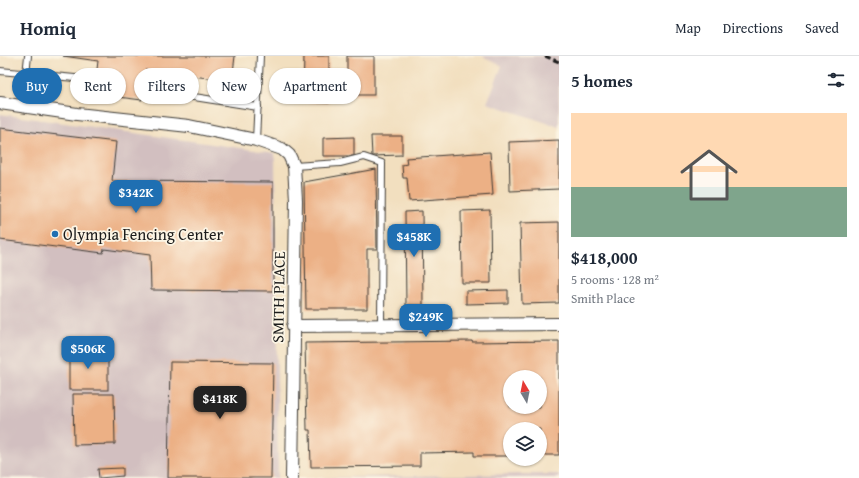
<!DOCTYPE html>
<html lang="en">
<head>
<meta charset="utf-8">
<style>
  body { margin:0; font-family:"Gentium Book Plus",serif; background:#f2f2f3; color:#1f2937; height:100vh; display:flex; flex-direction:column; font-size:15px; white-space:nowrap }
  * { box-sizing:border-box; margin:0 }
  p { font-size:13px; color:#747a83 }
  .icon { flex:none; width:22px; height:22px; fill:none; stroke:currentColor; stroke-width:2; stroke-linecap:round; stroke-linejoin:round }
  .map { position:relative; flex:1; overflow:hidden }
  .drawer { display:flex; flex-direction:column; background:#fff; width:300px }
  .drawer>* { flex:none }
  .hud { position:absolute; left:12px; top:12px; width:380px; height:36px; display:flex; gap:8px }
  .needle { width:26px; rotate:350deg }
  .buttons { position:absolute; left:503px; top:314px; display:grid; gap:8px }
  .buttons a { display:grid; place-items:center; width:44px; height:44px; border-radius:50%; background:#fff; box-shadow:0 1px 3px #0004; font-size:20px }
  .price { position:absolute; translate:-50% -34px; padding:0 9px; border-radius:8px; background:#1f6fb2; color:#fff; font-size:13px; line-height:26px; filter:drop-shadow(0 1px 2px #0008) }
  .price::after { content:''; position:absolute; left:50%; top:24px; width:12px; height:9px; margin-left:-6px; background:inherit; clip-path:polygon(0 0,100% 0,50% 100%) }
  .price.selected { background:#222; color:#fff }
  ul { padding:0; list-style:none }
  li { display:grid; align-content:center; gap:8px; height:212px; padding:0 12px }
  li+li { border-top:1px solid #e0e1e3 }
  li span { display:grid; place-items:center; height:124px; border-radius:0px; color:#555 }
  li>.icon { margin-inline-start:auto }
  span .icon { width:72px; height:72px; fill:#fffc; stroke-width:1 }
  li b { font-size:17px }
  h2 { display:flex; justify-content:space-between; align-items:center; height:48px; padding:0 12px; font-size:17px }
  .chip { padding:0 14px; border-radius:18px; background:#fff; box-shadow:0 1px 3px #0004; font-size:14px; line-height:36px }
  .chip.selected { background:#1f6fb2; color:#fff }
  header { display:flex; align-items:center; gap:24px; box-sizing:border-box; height:56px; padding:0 20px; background:#fff; border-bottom:1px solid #e0e1e3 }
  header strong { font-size:19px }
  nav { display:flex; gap:22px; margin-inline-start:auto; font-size:14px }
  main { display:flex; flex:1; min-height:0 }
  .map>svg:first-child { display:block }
</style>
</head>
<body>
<header>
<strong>Homiq</strong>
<nav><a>Map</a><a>Directions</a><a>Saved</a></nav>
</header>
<main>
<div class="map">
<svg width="559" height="422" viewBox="0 0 559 422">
  <rect width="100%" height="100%" fill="#fcf5e5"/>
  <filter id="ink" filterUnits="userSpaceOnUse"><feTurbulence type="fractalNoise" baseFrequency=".025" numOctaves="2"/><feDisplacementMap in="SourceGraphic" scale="8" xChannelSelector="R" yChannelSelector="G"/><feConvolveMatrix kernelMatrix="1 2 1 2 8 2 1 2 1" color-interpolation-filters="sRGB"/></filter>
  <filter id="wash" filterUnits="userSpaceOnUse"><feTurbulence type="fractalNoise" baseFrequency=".012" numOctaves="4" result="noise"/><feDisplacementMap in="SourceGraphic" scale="16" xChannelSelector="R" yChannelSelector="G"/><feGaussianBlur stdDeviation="0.9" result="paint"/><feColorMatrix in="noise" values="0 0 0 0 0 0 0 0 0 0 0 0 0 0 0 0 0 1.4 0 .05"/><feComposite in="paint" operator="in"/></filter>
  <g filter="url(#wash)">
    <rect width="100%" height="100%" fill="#f2dfbf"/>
    <g fill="#d2bfc0">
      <path d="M 482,0 L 559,0 L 559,71 L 487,47 L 502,10 Z"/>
      <path d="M 0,58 L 275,97 L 278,422 L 0,422 Z"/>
      <path d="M 520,418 L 559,418 L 559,422 L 307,422 Z"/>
    </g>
    <g id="blocks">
      <g fill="#ecb085" fill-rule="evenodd">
        <path d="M 63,0 L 235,0 L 232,25 L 145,14 L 142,44 L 94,38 L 98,5 Z"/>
        <path d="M 304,0 L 329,0 L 329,47 L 303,46 Z"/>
        <rect x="347" y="0" width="27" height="39"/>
        <path d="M 0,72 L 116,86 L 112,125 L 273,126 L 273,235 L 151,234 L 150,199 L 104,193 L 103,197 L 0,184 Z"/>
        <path d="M 371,80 L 402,80 L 402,99 L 372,100 Z"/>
        <path d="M 354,81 L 354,100 L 323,100 L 323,82 Z"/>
        <path d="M 559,84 L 559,133 L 510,135 L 509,86 Z"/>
        <path d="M 490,96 L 493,139 L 409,145 L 407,122 L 403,122 L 402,109 L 407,108 L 406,102 Z"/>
        <path d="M 376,113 L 377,193 L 367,193 L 367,253 L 306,253 L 304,126 Z"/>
        <path d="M 490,154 L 491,227 L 462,227 L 461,155 Z"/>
        <path d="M 422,155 L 423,249 L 406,249 L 405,156 Z"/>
        <path d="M 559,166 L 559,247 L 522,248 L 520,167 Z"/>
        <path d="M 508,234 L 508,247 L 466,248 L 466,235 Z"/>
        <path d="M 472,285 L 472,286 L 559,285 L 559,399 L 540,399 L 540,373 L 510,373 L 510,400 L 474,400 L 474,396 L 420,397 L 420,410 L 311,411 L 310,374 L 307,374 L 305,287 ZM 510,321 L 540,321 L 540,351 L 510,351 Z"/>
        <rect x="69" y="293" width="39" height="41"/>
        <path d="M 170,306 L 273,307 L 271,422 L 168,422 Z"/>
        <path d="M 73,338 L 114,338 L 115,388 L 74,389 Z"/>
        <path d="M 123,412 L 123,420 L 99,422 L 98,413 Z"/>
      </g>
    </g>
  </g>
  <g filter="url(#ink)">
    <use href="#blocks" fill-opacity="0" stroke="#3c3934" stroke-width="1"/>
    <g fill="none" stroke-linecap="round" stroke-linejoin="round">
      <defs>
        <g id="service">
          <path d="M 0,15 L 96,24"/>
          <path d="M 26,18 L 28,0"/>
          <path d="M 143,33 L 258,51"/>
          <path d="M 256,84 L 260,0"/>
          <path d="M 294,110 L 340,107 L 364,101 L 382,107 L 381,270"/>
        </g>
        <g id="minor">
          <path d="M 0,47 L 77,58 L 189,70 L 256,84 L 282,93 L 289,99 L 294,110 L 296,144 L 292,422"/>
          <path d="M 293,270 L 559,268"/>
        </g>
      </defs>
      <use href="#service" stroke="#3c3934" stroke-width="8"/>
      <use href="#minor" stroke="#3c3934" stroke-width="14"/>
      <use href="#service" stroke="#fff" stroke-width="6"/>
      <use href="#minor" stroke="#fff" stroke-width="12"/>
      <path stroke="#1c1c1c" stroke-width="3" stroke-dasharray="6 3" stroke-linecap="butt" d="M 545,0 L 559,6"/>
    </g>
  </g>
  <circle fill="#1f6fb2" stroke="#fcf5e5" stroke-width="1.5" cx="55" cy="178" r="4"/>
  <g text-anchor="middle" stroke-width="3.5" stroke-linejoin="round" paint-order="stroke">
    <g font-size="16" fill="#1c1c1c" stroke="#fcf5e5" text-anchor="start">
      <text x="63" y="184">Olympia Fencing Center</text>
    </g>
    <g font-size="16" fill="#1c1c1c" stroke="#fcf5e5">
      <text transform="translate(278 241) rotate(-89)" y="6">SMITH PLACE</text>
    </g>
  </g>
</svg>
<div class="buttons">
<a><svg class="needle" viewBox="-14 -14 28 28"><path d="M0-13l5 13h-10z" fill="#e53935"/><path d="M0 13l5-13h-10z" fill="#747a83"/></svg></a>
<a><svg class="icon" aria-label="layers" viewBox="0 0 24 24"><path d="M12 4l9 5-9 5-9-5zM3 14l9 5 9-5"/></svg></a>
</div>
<b class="price" style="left:136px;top:158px">$342K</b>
<b class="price" style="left:414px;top:202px">$458K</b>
<b class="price" style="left:426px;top:282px">$249K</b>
<b class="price" style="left:88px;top:314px">$506K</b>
<b class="price selected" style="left:220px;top:364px">$418K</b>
<div class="hud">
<a class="chip selected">Buy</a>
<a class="chip">Rent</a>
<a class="chip">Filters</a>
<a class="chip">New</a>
<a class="chip">Apartment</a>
</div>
</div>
<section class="drawer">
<h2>5 homes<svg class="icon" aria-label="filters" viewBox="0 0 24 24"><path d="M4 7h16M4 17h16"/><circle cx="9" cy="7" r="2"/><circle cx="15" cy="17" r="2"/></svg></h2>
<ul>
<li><span style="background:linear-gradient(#ffd9b3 60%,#7fa58c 0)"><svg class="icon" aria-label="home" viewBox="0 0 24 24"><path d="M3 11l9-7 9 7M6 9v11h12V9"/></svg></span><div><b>$418,000</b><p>5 rooms · 128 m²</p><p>Smith Place</p></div></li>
</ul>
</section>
</main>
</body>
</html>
